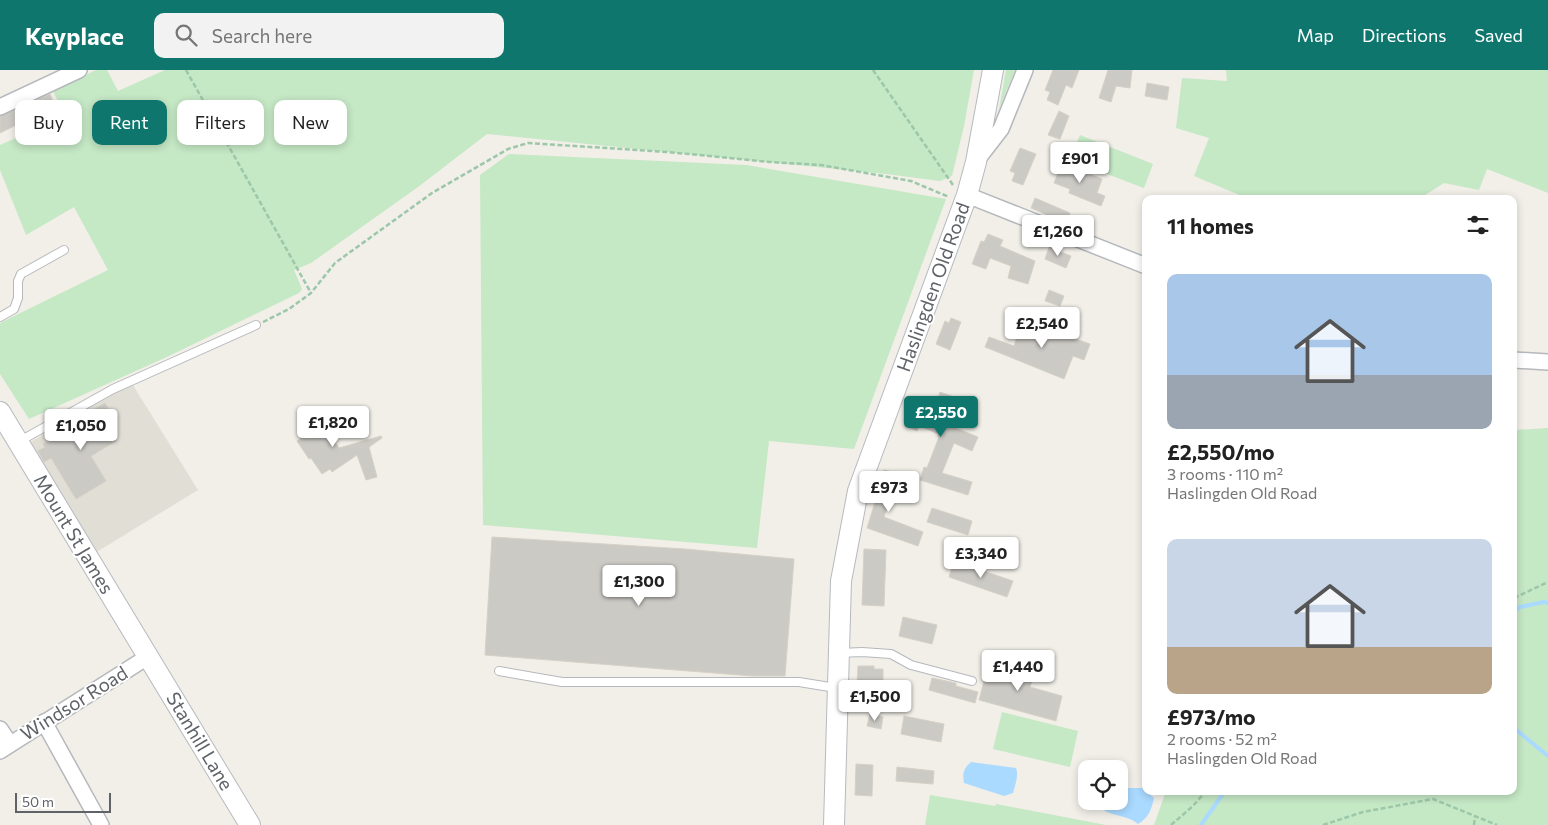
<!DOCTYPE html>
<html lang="en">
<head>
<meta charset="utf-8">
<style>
  body { margin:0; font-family:Commissioner,sans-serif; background:#f2f2f2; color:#222; height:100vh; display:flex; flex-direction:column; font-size:19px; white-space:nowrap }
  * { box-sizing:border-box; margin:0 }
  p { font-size:16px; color:#767676 }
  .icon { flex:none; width:28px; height:28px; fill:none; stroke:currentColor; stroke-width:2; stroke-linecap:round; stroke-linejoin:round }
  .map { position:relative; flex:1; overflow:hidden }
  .details { position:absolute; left:1142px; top:125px; width:375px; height:600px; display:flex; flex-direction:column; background:#fff; border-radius:10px; box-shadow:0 2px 8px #0003 }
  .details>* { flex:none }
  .hud { position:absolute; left:15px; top:30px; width:475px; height:45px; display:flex; gap:10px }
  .controls { position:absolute; left:1078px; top:690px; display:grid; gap:10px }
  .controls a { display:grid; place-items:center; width:50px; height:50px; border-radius:10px; background:#fff; box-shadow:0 2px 8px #0003; font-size:25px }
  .scale { position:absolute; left:15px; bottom:12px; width:96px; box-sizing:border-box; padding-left:5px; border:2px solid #5f6368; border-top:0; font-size:14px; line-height:18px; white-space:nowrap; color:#5f6368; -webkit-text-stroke:4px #fff; paint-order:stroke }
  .price { position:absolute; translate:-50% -42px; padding:0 11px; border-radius:5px; background:#fff; color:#222; font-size:16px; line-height:32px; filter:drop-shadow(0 1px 2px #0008) }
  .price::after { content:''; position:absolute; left:50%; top:30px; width:15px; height:11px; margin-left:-8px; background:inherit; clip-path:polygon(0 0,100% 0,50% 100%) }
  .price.current { background:#0f766e; color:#fff }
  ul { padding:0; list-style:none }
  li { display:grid; align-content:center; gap:10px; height:265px; padding:0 25px }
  li span { display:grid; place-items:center; height:155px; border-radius:10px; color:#555 }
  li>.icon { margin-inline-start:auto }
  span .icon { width:90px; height:90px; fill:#fffc; stroke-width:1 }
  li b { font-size:21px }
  h2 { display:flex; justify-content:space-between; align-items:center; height:60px; padding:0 25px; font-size:21px }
  .pill { padding:0 18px; border-radius:10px; background:#fff; box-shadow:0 2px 8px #0003; font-size:18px; line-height:45px }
  .pill.current { background:#0f766e; color:#fff }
  header { display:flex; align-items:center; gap:30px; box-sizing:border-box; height:70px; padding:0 25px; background:#0f766e; color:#fff }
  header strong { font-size:24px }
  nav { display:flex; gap:28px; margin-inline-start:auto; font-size:18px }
  .search { width:350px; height:45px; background:#f2f2f2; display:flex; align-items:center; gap:12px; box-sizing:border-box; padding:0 18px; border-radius:10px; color:#767676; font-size:19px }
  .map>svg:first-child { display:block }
</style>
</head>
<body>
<header>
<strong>Keyplace</strong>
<div class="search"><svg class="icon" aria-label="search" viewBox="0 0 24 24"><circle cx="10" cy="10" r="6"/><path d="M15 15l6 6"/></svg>Search here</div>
<nav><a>Map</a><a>Directions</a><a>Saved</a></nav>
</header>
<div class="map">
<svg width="1548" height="755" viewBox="0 0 1548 755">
  <rect width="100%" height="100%" fill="#f1efe8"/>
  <path fill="#e1ded6" d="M 131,312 L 198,420 L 95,483 L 29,373 Z"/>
  <g fill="#c5e8c5">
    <path d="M 96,0 L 107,0 L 118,21 L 165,0 L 974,0 L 964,56 L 952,106 L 940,111 L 886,104 L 487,64 L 418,117 L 311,193 L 294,200 L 302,219 L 299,223 L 169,286 L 29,349 L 0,304 L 0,253 L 108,200 L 74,137 L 26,165 L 0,100 L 0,75 L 65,46 L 53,21 Z"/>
    <path d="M 1006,0 L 1015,0 L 999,39 Z"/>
    <path d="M 1226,0 L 1548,0 L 1548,123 L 1487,99 L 1479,120 L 1444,113 L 1422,127 L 1423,129 L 1249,129 L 1194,106 L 1209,68 L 1176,58 L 1182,8 L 1227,11 Z"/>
    <path d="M 1080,65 L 1153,94 L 1144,118 L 1070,90 Z"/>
    <path d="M 509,84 L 746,95 L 946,129 L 854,379 L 769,371 L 757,478 L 483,455 L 480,105 Z"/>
    <path d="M 1548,358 L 1548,755 L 1154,755 L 1166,721 L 1514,721 L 1514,360 Z"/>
    <path d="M 1002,642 L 1078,661 L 1070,697 L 993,679 Z"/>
    <path d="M 930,725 L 995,736 L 996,734 L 1106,755 L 925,755 Z"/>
  </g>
  <g fill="#aadaff">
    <path d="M 971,692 L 1016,698 C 1019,706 1015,715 1013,723 L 1004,726 L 964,713 C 962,703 964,698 971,692 Z"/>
    <path d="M 1126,718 L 1143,718 L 1154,728 C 1151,741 1149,747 1138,754 C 1124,742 1106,749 1095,731 L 1119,731 L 1119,724 Z"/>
  </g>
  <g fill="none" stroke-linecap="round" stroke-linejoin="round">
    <g stroke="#aadaff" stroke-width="4">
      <path d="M 1514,541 L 1520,537 L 1544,532 L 1548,533"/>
      <path d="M 1514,658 L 1548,686"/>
      <path d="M 1201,755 L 1225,721"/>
    </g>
  </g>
  <g fill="#cccac5" stroke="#d6d1c6">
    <path d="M 1053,0 L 1079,0 L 1072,18 L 1066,15 L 1058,35 L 1047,30 L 1050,22 L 1045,20 Z"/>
    <path d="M 1108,0 L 1132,0 L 1130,18 L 1116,16 L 1111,32 L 1099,28 Z"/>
    <path d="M 1147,13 L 1169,17 L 1167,30 L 1145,26 Z"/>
    <path d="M 50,24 L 55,36 L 0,63 L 0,46 Z"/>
    <path d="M 1059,41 L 1069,46 L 1060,69 L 1048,65 Z"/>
    <path d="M 1020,78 L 1036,84 L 1023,115 L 1012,111 L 1015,103 L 1010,101 Z"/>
    <path d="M 1062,93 L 1102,109 L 1097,123 L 1105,126 L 1101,136 L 1069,123 L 1070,119 L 1054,113 Z"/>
    <path d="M 1035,128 L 1070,143 L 1066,153 L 1031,138 Z"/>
    <path d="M 988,164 L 1003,170 L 1000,176 L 1035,191 L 1028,214 L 1008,208 L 1011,196 L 990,188 L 986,199 L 972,194 L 981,171 L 984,172 Z"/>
    <path d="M 1049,177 L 1071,186 L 1066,198 L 1045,189 Z"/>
    <path d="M 1049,220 L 1064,226 L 1060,236 L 1045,231 Z"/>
    <path d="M 951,248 L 961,252 L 950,280 L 936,274 L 945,251 L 949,253 Z"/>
    <path d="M 1022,250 L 1090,274 L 1084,290 L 1073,286 L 1064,309 L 985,277 L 989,267 L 1014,276 Z"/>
    <path d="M 940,322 L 962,330 L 953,357 L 978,367 L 972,381 L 954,373 L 942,403 L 972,412 L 968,425 L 920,410 L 924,397 L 927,398 L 939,367 L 938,367 L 939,364 L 919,356 L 917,361 L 908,357 L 910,352 L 904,350 L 913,326 L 936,335 Z"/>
    <path d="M 105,333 L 114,348 L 106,354 L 116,371 L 91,386 L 106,411 L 76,429 L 51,388 L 44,392 L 38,381 L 45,377 L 43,374 L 82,350 L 80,347 Z"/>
    <path d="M 313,339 L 339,378 L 381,366 L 382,368 L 369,377 L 377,407 L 366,410 L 357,385 L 332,402 L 330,399 L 322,404 L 311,388 L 309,389 L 297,371 L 307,364 L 297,350 Z"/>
    <path d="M 884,400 L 897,403 L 884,447 L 923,462 L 918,476 L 867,458 L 875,432 L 871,430 L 878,407 L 882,408 Z"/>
    <path d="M 932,438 L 972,451 L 968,465 L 927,452 Z"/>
    <path d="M 492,467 L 685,479 L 794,489 L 785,606 L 752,606 L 485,585 Z"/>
    <path d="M 864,479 L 886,480 L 884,536 L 862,535 Z"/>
    <path d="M 954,491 L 1013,511 L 1007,527 L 949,507 Z"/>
    <path d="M 903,547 L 937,555 L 932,574 L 899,566 Z"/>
    <path d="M 989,592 L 1034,604 L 1030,617 L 1062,626 L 1056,651 L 979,630 Z"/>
    <path d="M 858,596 L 874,596 L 874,599 L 883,599 L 883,612 L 873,612 L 873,632 L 856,631 Z"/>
    <path d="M 932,608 L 956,613 L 956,616 L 978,622 L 975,633 L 929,620 Z"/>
    <path d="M 870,644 L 883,647 L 881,659 L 867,656 Z"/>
    <path d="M 904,646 L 944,654 L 941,672 L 901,664 Z"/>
    <path d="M 856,694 L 873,695 L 872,726 L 855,725 Z"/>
    <path d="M 897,697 L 934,701 L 933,714 L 896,711 Z"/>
  </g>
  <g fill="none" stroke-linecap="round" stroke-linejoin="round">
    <defs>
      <g id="lane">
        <path d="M 0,247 L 14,239 L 18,228 L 18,211 L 21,204 L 64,180"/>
        <path d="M 18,372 L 113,319 L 256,255"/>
        <path d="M 839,583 L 862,582 L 891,584 L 911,595 L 972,611"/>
        <path d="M 499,601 L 562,612 L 799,612 L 836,618"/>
      </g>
      <g id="street">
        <path d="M 0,37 L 79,0"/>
        <path d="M 977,90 L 1001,59 L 1025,0"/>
        <path d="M 967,125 L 1146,196"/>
        <path d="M 1514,290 L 1548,292"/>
        <path d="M 44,652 L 101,755"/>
        <path d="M 0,659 L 10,674"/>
        <path d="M 0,681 L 149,586"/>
      </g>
      <g id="secondary">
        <path d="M 0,342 L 250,755"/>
        <path d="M 834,755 L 841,511 L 858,421 L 967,125 L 976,92 L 993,0"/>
      </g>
    </defs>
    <use href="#lane" stroke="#b5b8bc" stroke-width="10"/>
    <use href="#street" stroke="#b5b8bc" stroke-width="18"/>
    <use href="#secondary" stroke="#b6babf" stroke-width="22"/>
    <g stroke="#9cc7a9" stroke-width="2.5" stroke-dasharray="5 2.5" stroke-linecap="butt">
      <path d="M 186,0 L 311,223"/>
      <path d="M 873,0 L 953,115"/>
      <path d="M 263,252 L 289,239 L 311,223 L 335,193 L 432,123 L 508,79 L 528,73 L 668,82 L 770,92 L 821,95 L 911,111 L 949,127"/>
      <path d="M 1514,528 L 1548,512"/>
      <path d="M 1171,755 L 1193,736 L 1206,721"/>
      <path d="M 1323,755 L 1363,742 L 1433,729 L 1497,755"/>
      <path d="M 1474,755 L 1475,747"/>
    </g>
    <use href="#lane" stroke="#fff" stroke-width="8"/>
    <use href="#street" stroke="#fff" stroke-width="15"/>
    <use href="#secondary" stroke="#fff" stroke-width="20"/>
  </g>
  <g text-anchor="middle" stroke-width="4" stroke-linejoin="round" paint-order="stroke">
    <g font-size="19" fill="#5f6368" stroke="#fff">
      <text transform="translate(933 217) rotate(-70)" y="7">Haslingden Old Road</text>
      <text transform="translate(74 464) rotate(59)" y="7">Mount St James</text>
      <text transform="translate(74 633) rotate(-32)" y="7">Windsor Road</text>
      <text transform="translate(200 671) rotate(59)" y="7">Stanhill Lane</text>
    </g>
  </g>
</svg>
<div class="controls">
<a><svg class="icon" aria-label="locate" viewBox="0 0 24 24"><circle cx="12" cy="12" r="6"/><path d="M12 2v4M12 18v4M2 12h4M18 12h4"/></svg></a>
</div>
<div class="scale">50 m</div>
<b class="price" style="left:1080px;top:114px">£901</b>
<b class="price" style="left:1058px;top:187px">£1,260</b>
<b class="price" style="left:1042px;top:279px">£2,540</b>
<b class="price current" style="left:941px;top:368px">£2,550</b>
<b class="price" style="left:333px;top:378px">£1,820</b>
<b class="price" style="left:81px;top:381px">£1,050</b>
<b class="price" style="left:889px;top:443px">£973</b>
<b class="price" style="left:981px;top:509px">£3,340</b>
<b class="price" style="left:639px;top:537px">£1,300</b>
<b class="price" style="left:1018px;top:622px">£1,440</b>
<b class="price" style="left:875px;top:652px">£1,500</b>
<div class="hud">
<a class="pill">Buy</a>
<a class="pill current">Rent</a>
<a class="pill">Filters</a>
<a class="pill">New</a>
</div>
<section class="details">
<h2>11 homes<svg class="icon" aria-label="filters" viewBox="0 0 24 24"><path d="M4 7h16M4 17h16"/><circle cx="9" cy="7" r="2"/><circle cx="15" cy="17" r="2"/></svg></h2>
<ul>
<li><span style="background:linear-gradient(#a9c7e8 65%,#9aa5b1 0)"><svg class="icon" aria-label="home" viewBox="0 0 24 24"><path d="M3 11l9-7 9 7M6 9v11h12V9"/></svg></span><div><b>£2,550/mo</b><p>3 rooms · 110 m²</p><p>Haslingden Old Road</p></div></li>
<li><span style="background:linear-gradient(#c9d6e8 70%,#b9a48a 0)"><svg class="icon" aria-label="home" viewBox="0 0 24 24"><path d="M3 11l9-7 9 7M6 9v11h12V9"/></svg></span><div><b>£973/mo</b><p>2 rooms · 52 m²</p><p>Haslingden Old Road</p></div></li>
</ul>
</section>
</div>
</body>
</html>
